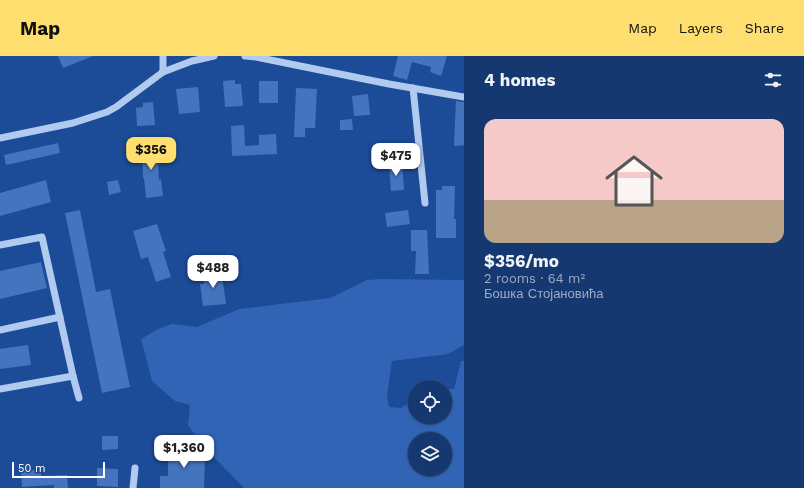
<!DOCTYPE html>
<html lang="en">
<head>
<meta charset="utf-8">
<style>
  body { margin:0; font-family:"Work Sans",sans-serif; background:#224379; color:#f1f3f6; height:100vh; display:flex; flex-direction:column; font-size:15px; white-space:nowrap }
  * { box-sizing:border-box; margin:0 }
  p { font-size:13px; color:#9dacc3 }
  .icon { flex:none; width:22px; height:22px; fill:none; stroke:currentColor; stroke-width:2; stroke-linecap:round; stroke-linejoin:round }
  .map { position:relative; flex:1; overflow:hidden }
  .details { display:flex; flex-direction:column; background:#153871; width:340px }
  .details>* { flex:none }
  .controls { position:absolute; left:408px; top:324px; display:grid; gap:8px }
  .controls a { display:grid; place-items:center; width:44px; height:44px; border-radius:50%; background:#153871; box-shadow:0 1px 3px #0004,0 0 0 1px #345284; font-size:20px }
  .scale { position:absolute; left:12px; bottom:10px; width:93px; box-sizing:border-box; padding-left:4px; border:2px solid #fff; border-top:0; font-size:11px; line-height:14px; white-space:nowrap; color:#fff; -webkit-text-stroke:3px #1c4b97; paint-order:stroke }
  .price { position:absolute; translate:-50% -34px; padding:0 9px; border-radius:8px; background:#fff; color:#222; font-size:13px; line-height:26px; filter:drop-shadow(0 1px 2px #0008) }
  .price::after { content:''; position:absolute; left:50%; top:24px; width:12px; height:9px; margin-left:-6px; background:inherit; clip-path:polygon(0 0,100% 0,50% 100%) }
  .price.on { background:#ffde70; color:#111 }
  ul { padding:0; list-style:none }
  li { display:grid; align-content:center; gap:8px; height:212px; padding:0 20px }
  li span { display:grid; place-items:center; height:124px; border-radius:12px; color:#555 }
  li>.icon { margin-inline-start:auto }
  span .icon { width:72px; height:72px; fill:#fffc; stroke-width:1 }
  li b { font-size:17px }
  h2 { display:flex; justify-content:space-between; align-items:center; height:48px; padding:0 20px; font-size:17px }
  header { display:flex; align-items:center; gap:24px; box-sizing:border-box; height:56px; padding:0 20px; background:#ffde70; color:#111 }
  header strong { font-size:19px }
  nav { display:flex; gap:22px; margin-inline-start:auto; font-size:14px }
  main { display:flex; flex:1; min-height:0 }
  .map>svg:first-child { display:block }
</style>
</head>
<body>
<header>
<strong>Map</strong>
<nav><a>Map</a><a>Layers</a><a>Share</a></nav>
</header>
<main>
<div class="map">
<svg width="464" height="432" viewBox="0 0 464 432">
  <rect width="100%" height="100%" fill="#1c4b97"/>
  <path fill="#3164b4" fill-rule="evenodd" d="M 380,223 L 464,224 L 464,289 L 448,298 L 392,305 L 387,340 L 389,351 L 401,352 L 415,343 L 415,361 L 445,361 L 445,333 L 454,333 L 461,305 L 464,305 L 464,432 L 244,432 L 202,389 L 188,369 L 190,349 L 175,345 L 152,325 L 141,283 L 158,273 L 172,268 L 197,271 L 239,253 L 330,242 L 367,224 ZM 415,383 L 445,383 L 445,413 L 415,413 Z"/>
  <g fill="#4574be">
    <path d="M 58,0 L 93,0 L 63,12 Z"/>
    <path d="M 398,0 L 447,0 L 441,20 L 430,16 L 431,11 L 412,6 L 407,24 L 393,20 Z"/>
    <path d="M 235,24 L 235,28 L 241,28 L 243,50 L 225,51 L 223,25 Z"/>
    <rect x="259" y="25" width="19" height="22"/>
    <path d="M 198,31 L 200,56 L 179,58 L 176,33 Z"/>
    <path d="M 296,32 L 317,33 L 315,72 L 305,72 L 305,81 L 294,81 Z"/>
    <path d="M 368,38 L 370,59 L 354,60 L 352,40 Z"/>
    <path d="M 456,45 L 464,46 L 464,89 L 454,90 Z"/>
    <path d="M 153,46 L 155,69 L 137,70 L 136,52 L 143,51 L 143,47 Z"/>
    <path d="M 352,63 L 353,74 L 340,74 L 340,64 Z"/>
    <path d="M 244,69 L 245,90 L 259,89 L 259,79 L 276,78 L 277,98 L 232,100 L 231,70 Z"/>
    <path d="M 58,87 L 60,97 L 6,109 L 4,99 Z"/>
    <path d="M 157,87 L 159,124 L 161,123 L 163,140 L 146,142 L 144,122 L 143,122 L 142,88 Z"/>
    <path d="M 402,107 L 404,134 L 391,135 L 389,108 Z"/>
    <path d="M 46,124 L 51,146 L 0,160 L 0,137 Z"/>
    <path d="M 118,124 L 121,136 L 109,139 L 107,126 Z"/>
    <path d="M 442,130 L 455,130 L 454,163 L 456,163 L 456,182 L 436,182 L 436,134 L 442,134 Z"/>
    <path d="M 80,154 L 96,236 L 110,233 L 130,331 L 102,337 L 65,157 Z"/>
    <path d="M 408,154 L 410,168 L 387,171 L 385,157 Z"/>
    <path d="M 157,168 L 166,195 L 163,196 L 171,221 L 156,226 L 148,201 L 141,203 L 133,175 Z"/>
    <path d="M 411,174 L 427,174 L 429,218 L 415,218 L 416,195 L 411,195 Z"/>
    <path d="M 41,206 L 47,232 L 0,243 L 0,215 Z"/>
    <path d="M 221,213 L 226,248 L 203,250 L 200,228 L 204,228 L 203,216 Z"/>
    <path d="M 28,289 L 31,309 L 0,313 L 0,293 Z"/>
    <path d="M 102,380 L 118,380 L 118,393 L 102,394 Z"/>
    <path d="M 168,390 L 194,390 L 205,402 L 204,432 L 160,432 L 160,420 L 168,420 Z"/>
    <path d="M 97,412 L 118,413 L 118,431 L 97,430 Z"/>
    <path d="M 41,414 L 41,420 L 67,419 L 68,432 L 54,432 L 54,429 L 22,431 L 21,415 Z"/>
  </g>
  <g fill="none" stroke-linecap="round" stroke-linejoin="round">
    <g stroke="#b1caf0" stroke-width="7">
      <path d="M 163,0 L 163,16"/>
      <path d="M 245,0 L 256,1 L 389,28 L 464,41"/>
      <path d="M 413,32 L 425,147"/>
      <path d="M 0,82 L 73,67 L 107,56 L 116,51 L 163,16 L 192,5 L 214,0"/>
      <path d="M 0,189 L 42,181 L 73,320 L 79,342"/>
      <path d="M 0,274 L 60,261"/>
      <path d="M 0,333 L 73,320"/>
      <path d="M 133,432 L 135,412"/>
    </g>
  </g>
</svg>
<div class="controls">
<a><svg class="icon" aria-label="locate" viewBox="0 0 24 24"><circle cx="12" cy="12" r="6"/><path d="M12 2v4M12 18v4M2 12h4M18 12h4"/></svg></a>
<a><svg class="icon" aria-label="layers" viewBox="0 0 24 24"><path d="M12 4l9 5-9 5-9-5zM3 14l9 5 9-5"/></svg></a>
</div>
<div class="scale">50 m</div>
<b class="price on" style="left:151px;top:115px">$356</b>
<b class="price" style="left:396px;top:121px">$475</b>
<b class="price" style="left:213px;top:233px">$488</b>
<b class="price" style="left:184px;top:413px">$1,360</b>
</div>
<section class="details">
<h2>4 homes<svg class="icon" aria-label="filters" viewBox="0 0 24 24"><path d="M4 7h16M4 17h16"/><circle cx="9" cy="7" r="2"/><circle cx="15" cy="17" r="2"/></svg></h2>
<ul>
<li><span style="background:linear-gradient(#f6c9c9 65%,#b9a48a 0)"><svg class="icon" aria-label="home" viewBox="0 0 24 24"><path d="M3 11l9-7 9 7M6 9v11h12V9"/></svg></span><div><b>$356/mo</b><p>2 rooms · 64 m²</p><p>Бошка Стојановића</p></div></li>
</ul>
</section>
</main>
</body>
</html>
